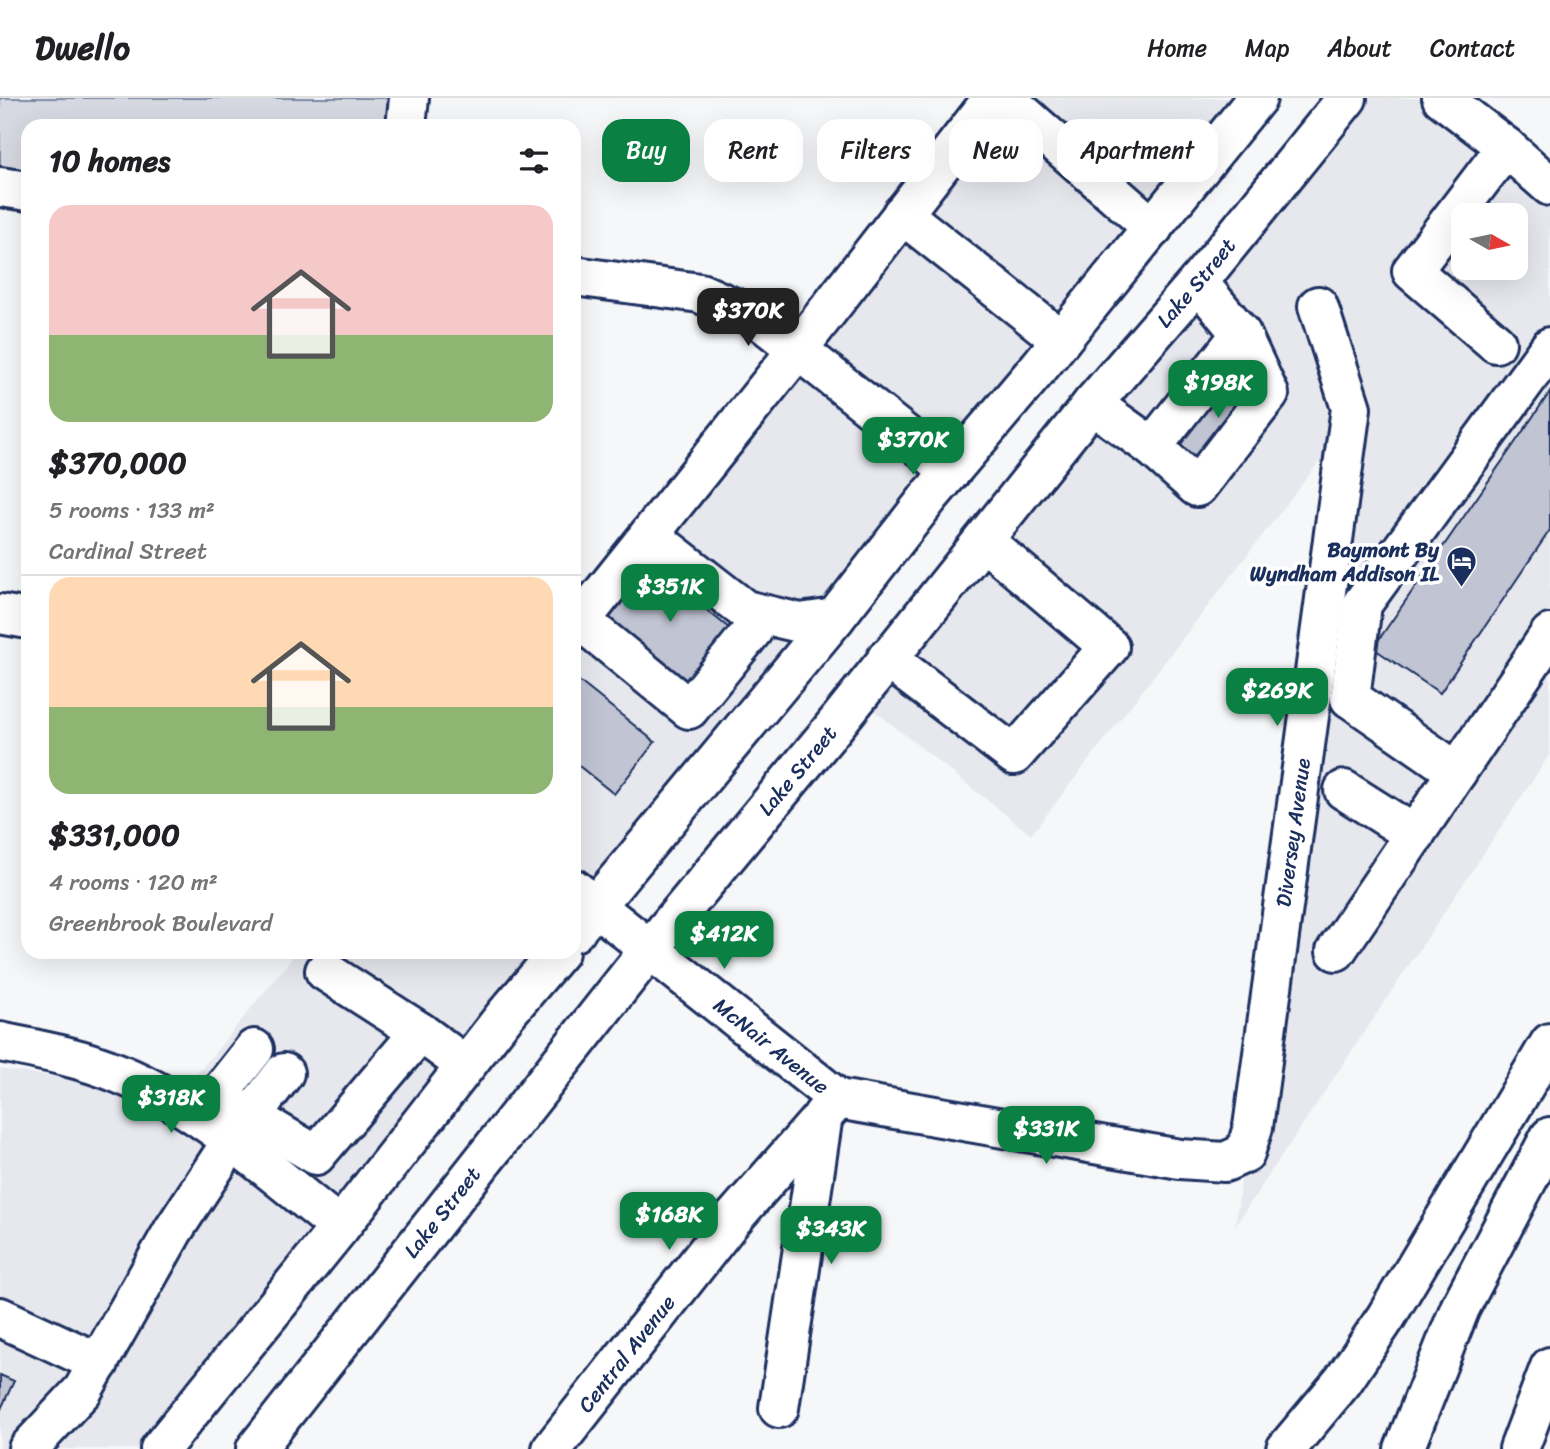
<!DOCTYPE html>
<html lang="en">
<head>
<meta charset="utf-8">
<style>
  body { margin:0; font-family:Sriracha,sans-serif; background:#f2f2f2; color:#202124; height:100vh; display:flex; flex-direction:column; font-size:26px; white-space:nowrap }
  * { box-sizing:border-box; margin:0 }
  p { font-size:23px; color:#757577 }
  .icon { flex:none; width:38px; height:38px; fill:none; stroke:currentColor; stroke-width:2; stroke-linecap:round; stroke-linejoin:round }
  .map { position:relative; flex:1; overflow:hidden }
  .side { position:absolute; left:21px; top:21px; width:560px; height:840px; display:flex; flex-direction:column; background:#fff; border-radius:21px; box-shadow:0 7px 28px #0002 }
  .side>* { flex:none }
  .top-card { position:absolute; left:602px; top:21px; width:665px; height:63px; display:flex; gap:14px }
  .needle { width:46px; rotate:99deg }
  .controls { position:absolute; left:1451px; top:105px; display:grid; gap:14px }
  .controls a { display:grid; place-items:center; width:77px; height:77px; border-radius:14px; background:#fff; box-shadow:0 7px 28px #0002; font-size:35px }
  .price { position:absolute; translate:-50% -60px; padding:0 16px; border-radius:14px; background:#0b8043; color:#fff; font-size:23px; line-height:46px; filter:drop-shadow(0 2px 4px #0008) }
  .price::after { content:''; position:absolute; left:50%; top:42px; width:21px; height:16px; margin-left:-10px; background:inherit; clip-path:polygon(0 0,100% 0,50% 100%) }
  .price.on { background:#222; color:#fff }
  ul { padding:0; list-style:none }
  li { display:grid; align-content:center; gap:14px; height:371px; padding:0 28px }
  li+li { border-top:2px solid #e0e0e0 }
  li span { display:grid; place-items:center; height:217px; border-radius:21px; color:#555 }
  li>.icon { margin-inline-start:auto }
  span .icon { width:126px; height:126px; fill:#fffc; stroke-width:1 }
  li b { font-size:30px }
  h2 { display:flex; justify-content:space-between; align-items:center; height:84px; padding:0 28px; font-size:30px }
  .pill { padding:0 24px; border-radius:21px; background:#fff; box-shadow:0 7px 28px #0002; font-size:24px; line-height:63px }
  .pill.on { background:#0b8043; color:#fff }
  header { display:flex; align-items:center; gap:42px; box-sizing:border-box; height:98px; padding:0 35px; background:#fff; border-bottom:2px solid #e0e0e0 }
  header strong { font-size:33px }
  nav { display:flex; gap:38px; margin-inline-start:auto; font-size:24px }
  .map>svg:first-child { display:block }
</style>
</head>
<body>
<header>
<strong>Dwello</strong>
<nav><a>Home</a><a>Map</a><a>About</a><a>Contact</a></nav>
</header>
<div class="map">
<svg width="1550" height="1351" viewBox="0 0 1550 1351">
  <rect width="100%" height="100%" fill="#f6f7f9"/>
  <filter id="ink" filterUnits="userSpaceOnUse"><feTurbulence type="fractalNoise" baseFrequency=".0143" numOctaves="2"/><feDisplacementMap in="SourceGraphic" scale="14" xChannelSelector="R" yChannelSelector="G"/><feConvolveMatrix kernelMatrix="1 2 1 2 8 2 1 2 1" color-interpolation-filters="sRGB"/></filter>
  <g filter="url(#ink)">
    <g fill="#e6e8ee" fill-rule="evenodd">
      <path d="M 986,0 L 1245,0 L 594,797 L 574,781 L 574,511 Z"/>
      <path d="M 1355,0 L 1462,0 L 1550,76 L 1550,656 L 1235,1128 L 1343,333 L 1031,737 L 866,606 ZM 1463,117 L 1516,117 L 1516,170 L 1463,170 Z"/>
      <path d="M 297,854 L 548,854 L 151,1351 L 0,1351 L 0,971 L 180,997 Z"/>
    </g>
    <path fill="#d6d9e2" stroke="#7884a0" stroke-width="2" d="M 0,0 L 398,0 L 395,28 L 28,28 L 28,82 L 0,78 Z"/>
    <g fill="#c0c4d3" stroke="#1b2f5e" stroke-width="2">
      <path d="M 1234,278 L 1259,299 L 1202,367 L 1178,347 Z"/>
      <path d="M 1550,294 L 1550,432 L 1440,595 L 1373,550 Z"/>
      <path d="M 642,460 L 740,539 L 699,592 L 600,513 Z"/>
      <path d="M 574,579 L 655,644 L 614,696 L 574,664 Z"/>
      <path d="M 0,1277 L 14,1283 L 0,1313 Z"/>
    </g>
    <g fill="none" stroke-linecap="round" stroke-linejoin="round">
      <defs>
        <g id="minor">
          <path d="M 1005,0 L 1153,130"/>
          <path d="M 1442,0 L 1506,49 L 1550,88"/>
          <path d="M 406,28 L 409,0"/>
          <path d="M 0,89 L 28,93"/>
          <path d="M 902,116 L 1061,242"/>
          <path d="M 574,178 L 700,195 L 759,221 L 951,373"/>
          <path d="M 1496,245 L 1412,173 L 1506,49"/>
          <path d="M 1092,306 L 1152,349 L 1241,236 L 1198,184"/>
          <path d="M 1152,349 L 1197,389 L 1269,296 L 1241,236"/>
          <path d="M 0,516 L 28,521"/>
          <path d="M 835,520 L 800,525 L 745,512 L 649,437 L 798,251 L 993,0"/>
          <path d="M 581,523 L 689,611 L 753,532"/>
          <path d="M 574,531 L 649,437"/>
          <path d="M 887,560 L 1014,657 L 1109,549 L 984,443"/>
          <path d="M 1350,600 L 1362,506 L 1550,249"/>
          <path d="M 1350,600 L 1457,674"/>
          <path d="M 1344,692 L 1415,737"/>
          <path id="s1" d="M 574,791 L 838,1001 L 1180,1061 L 1225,1064 L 1245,1055 L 1253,1029 L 1351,310 L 1318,208"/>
          <path d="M 1336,853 L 1550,536"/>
          <path d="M 325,873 L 420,934 L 465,967"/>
          <path d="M 0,944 C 40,952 82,960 120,976 C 202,1010 271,1075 340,1129"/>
          <path d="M 254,951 L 217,998 L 316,1057 L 420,934"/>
          <path d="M 0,1219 L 99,1265"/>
          <path d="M 779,1310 L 823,1017"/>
          <path d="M 28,1351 L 83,1292 L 173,1133 L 231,1044 L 284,975"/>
          <path id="s2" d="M 552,1351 L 731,1123 L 838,1001"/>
        </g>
        <g id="major">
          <path d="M 574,834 L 835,520 L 929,399 L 1040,268 L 1257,0"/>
          <path d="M 160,1351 L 340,1129 L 506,916 L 559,854"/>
          <path id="s3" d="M 256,1351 L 649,852 L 828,636 L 1092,306 L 1198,184 L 1347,0"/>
        </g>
        <g id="highway">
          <path d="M 1286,1351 L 1343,1283 L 1386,1219 L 1550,945"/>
          <path d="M 1404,1351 L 1460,1210 L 1550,1039"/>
          <path d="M 1519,1351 L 1550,1269"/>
        </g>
      </defs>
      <use href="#minor" stroke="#1b2f5e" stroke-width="44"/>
      <use href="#major" stroke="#1b2f5e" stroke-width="44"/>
      <use href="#highway" stroke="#1b2f5e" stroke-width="44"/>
      <use href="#minor" stroke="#fff" stroke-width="38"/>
      <use href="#major" stroke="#fff" stroke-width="38"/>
      <use href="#highway" stroke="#fff" stroke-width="38"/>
    </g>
  </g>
  <defs>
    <symbol id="hotel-pin" viewBox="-11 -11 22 30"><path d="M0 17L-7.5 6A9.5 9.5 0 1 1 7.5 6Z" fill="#1b2f5e" stroke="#fff"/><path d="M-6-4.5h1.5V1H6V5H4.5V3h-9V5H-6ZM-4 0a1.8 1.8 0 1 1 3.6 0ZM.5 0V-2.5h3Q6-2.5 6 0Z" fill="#fff"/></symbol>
  </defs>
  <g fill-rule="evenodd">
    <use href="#hotel-pin" x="1444" y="446" width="35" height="47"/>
  </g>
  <g text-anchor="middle" stroke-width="7" stroke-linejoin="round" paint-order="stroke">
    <g font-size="21" fill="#1b2f5e" stroke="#fff">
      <text dy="7" stroke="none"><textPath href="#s3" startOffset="1498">Lake Street</textPath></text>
      <text dy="7" stroke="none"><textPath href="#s3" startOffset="868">Lake Street</textPath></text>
      <text dy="7" stroke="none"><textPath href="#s1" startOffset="1076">Diversey Avenue</textPath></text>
      <text dy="7" stroke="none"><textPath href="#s1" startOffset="252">McNair Avenue</textPath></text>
      <text dy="7" stroke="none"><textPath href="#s3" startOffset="301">Lake Street</textPath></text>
      <text dy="7" stroke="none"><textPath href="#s2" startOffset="121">Central Avenue</textPath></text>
    </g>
    <g font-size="21" font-weight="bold" fill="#1b2f5e" stroke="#fff" text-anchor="end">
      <text x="1439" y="459">Baymont By<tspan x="1439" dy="24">Wyndham Addison IL</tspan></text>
    </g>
  </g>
</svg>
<div class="controls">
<a><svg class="needle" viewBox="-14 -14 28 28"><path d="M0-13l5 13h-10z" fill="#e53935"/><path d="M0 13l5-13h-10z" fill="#757577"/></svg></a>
</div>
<b class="price on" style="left:748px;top:250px">$370K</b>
<b class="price" style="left:1218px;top:322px">$198K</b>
<b class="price" style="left:913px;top:379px">$370K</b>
<b class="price" style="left:670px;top:526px">$351K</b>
<b class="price" style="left:1277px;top:630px">$269K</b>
<b class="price" style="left:724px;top:873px">$412K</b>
<b class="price" style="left:171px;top:1037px">$318K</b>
<b class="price" style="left:1046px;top:1068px">$331K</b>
<b class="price" style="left:669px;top:1154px">$168K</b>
<b class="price" style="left:831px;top:1168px">$343K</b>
<div class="top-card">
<a class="pill on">Buy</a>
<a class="pill">Rent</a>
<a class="pill">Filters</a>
<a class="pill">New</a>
<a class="pill">Apartment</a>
</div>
<section class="side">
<h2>10 homes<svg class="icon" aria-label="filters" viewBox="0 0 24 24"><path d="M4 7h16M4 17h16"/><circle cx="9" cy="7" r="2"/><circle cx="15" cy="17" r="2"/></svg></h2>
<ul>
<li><span style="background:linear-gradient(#f6c9c9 60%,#8fb573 0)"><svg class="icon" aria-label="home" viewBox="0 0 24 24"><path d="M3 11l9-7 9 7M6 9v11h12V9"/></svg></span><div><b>$370,000</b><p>5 rooms · 133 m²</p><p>Cardinal Street</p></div></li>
<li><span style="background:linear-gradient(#ffd9b3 60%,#8fb573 0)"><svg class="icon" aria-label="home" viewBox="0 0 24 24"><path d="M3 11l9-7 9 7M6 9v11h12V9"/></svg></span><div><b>$331,000</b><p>4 rooms · 120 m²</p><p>Greenbrook Boulevard</p></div></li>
</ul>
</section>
</div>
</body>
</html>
